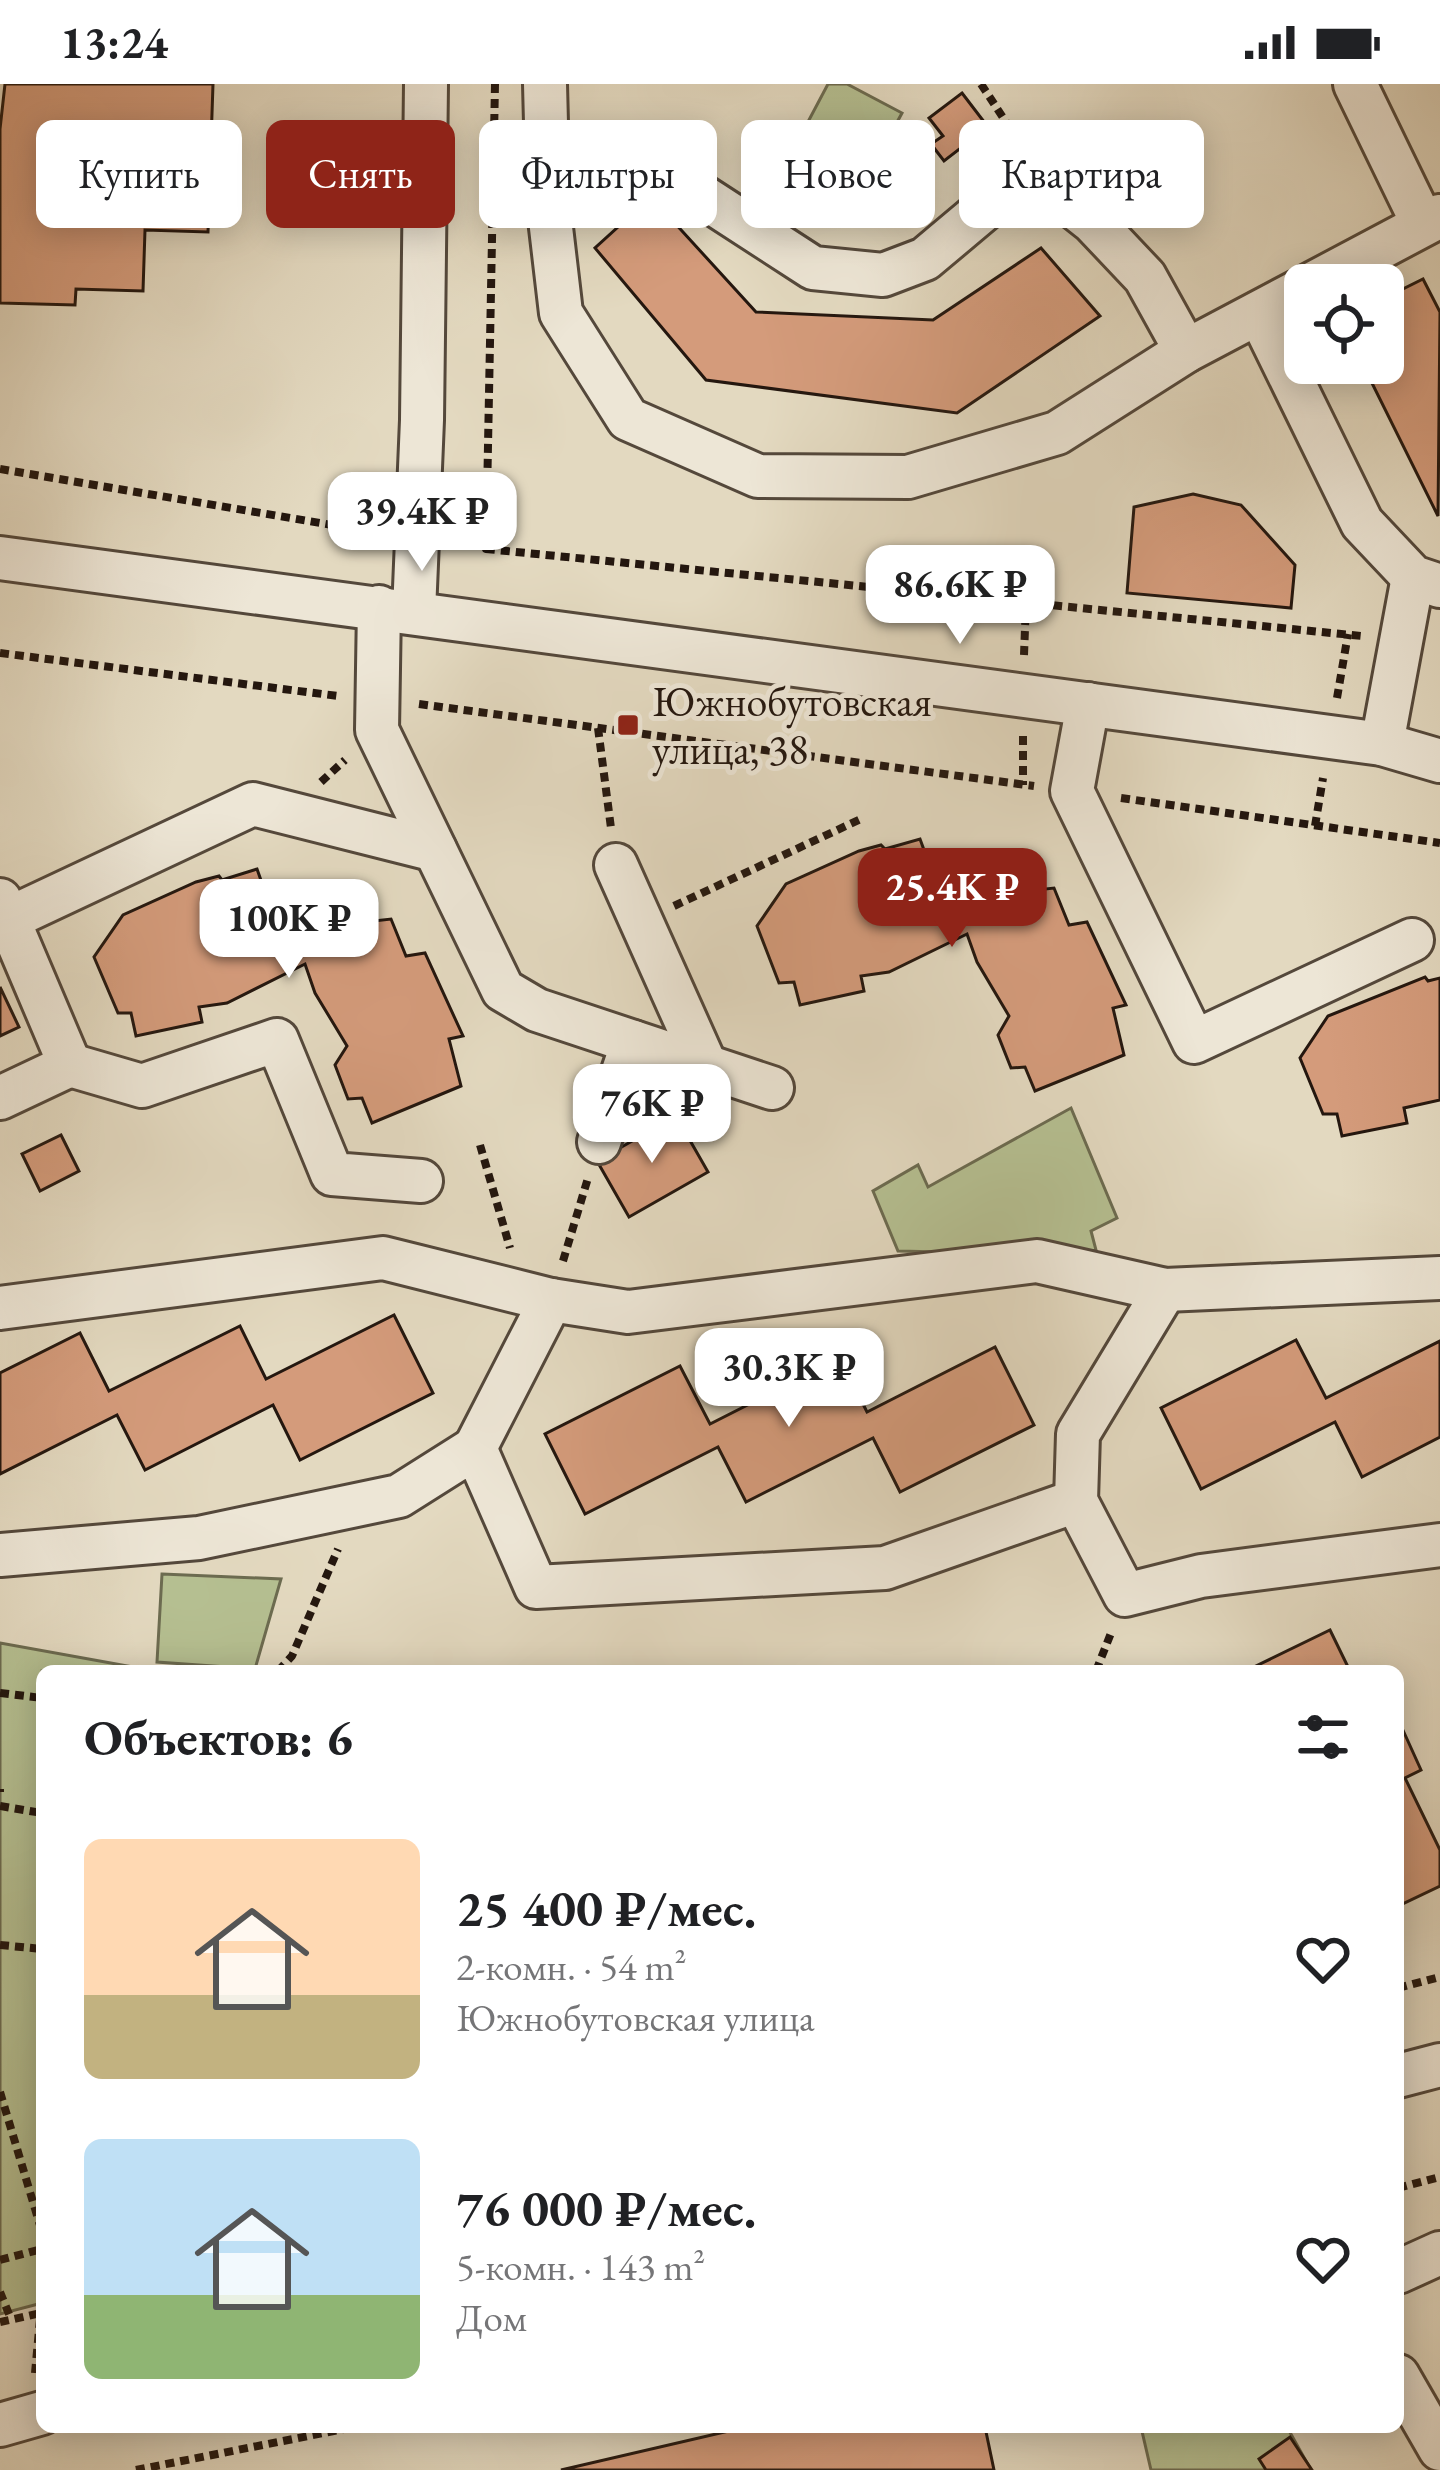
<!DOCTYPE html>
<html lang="ru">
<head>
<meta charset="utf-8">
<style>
  body { margin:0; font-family:"EB Garamond",serif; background:#f2f2f2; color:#202124; height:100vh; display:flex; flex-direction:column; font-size:45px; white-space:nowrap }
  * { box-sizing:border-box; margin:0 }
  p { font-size:39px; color:#757577 }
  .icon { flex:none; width:66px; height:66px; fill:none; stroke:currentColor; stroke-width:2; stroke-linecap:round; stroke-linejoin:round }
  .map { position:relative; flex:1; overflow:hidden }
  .side { position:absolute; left:36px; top:1581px; width:1368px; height:768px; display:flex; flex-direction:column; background:#fff; border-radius:18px; box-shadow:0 6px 30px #0003 }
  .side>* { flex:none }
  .top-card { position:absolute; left:36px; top:36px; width:1368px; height:108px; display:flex; gap:24px }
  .buttons { position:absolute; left:1284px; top:180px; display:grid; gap:24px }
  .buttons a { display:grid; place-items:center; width:120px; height:120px; border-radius:18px; background:#fff; box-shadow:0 6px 30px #0003; font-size:60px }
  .price { position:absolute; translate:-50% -102px; padding:0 27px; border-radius:24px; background:#fff; color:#222; font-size:39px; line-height:78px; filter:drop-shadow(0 3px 6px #0008) }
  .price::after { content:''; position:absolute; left:50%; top:72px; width:36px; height:27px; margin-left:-18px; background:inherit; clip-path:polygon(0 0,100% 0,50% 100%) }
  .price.active { background:#8f2418; color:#fff }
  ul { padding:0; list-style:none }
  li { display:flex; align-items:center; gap:36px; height:300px; padding:0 48px }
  li span { display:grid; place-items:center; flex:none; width:336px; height:240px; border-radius:18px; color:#555 }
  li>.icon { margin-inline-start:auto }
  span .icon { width:144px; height:144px; fill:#fffc; stroke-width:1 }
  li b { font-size:51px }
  h2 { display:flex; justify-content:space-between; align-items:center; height:144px; padding:0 48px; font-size:51px }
  .pill { padding:0 42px; border-radius:18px; background:#fff; box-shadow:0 6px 30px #0003; font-size:42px; line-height:108px }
  .pill.active { background:#8f2418; color:#fff }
  .status { display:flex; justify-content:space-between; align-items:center; height:84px; padding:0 60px; background:#fff; direction:ltr }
  .status svg { height:33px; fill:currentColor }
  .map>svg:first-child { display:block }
</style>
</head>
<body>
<div class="status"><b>13:24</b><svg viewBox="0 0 49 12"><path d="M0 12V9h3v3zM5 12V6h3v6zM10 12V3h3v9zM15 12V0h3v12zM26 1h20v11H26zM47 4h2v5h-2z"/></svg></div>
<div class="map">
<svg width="1440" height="2386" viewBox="0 0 1440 2386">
  <rect width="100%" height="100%" fill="#e3d9c0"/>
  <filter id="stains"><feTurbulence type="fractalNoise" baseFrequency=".00167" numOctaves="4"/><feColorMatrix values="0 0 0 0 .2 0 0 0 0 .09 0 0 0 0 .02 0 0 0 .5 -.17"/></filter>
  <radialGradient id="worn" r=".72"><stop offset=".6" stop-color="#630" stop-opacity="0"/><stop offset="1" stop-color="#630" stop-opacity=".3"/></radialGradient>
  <g fill="#b5bf91" stroke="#6c6b50" stroke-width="3">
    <path d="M 828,0 L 847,0 L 902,29 L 852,121 L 783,85 Z"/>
    <path d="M 1071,1024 L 1117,1134 L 1091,1147 L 1096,1166 L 1068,1171 L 898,1167 L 873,1107 L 918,1081 L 928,1103 Z"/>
    <path d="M 162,1490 L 281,1495 L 255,1585 L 157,1578 Z"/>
    <path d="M 0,1559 L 155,1587 L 42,1587 L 42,2219 L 0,2230 Z"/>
    <path d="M 1141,2343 L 1287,2343 L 1311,2386 L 1151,2386 Z"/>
  </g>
  <g fill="#d49b7b" stroke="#24170f" stroke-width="3">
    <path d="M 5,0 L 213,0 L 208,148 L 145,146 L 143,207 L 76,205 L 75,221 L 0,219 L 0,45 Z"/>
    <path d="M 962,9 L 988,43 L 944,77 L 931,60 L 943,52 L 929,34 Z"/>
    <path d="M 651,113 L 756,228 L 933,236 L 1041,164 L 1100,232 L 957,329 L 706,296 L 595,164 Z"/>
    <path d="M 1423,195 L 1440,228 L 1438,432 L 1362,279 L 1383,279 L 1383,215 Z"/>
    <path d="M 1193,410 L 1241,421 L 1295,481 L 1291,524 L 1127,509 L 1134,423 Z"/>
    <path d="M 920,755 L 932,788 L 962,785 L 991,792 L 1018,808 L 1054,804 L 1069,841 L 1087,838 L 1126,921 L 1113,924 L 1124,971 L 1035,1007 L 1025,983 L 1011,984 L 998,951 L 1009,932 L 977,878 L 967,850 L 889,888 L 861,892 L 864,907 L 800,921 L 794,898 L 779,899 L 757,842 L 786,800 L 859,767 L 881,761 L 885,765 Z"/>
    <path d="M 257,785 L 269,819 L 299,815 L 328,823 L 356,839 L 391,835 L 406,872 L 425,869 L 463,952 L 449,955 L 461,1002 L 372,1039 L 362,1014 L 348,1015 L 335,981 L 347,962 L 315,909 L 305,880 L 227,919 L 199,923 L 202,938 L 136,952 L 131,929 L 118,929 L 94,873 L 123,831 L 196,798 L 219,792 L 222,796 Z"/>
    <path d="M 1425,893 L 1428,897 L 1440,894 L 1440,1016 L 1404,1024 L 1407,1039 L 1342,1052 L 1337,1030 L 1323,1030 L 1300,974 L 1328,932 Z"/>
    <path d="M 0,903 L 19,943 L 0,952 Z"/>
    <path d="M 676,1032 L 708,1088 L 629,1133 L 597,1077 Z"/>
    <path d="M 61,1051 L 79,1087 L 40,1107 L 22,1070 Z"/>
    <path d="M 394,1231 L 433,1309 L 300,1376 L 273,1321 L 145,1386 L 117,1331 L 0,1390 L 0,1289 L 80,1249 L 109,1307 L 240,1242 L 266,1295 Z"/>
    <path d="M 1296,1256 L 1326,1314 L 1440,1257 L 1440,1353 L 1362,1393 L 1335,1338 L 1201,1405 L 1161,1324 Z"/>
    <path d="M 995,1263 L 1034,1341 L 900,1408 L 873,1354 L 746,1418 L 718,1363 L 585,1430 L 545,1350 L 680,1282 L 710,1340 L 840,1274 L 867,1328 Z"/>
    <path d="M 1330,1546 L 1350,1587 L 1258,1587 L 1256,1582 Z"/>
    <path d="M 1402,1644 L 1421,1686 L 1405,1694 L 1440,1766 L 1440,1802 L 1398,1822 L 1398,1646 Z"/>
    <path d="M 746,2343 L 985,2343 L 994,2386 L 561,2386 Z"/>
    <path d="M 1290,2353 L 1312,2386 L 1266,2386 L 1259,2375 Z"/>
  </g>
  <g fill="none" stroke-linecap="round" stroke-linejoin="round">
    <defs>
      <g id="minor">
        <path d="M 545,0 L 548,118 L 561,229 L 628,335 L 758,392 L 908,393 L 1057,349 L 1186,267 L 1305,204"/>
        <path d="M 1355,0 L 1423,140"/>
        <path d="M 547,81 L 645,75 L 813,184 L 883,191 L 925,175 L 1007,106 L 1050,104 L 1093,138 L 1145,193 L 1186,267"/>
        <path d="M 1310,201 L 1440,132"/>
        <path d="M 1259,229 L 1362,439 L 1413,493 L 1440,502"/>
        <path d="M 0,474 L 1382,660 L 1440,677"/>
        <path d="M 379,523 L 377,646 L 503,906 L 537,926 L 772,1004"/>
        <path d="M 414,528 L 422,336 L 426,0"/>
        <path d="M 1088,620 L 1072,707 L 1194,958 L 1412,856"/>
        <path d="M 1382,660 L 1413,493"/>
        <path d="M 616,781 L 706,982"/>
        <path d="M 0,816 L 70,981 L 0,1014"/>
        <path d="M 8,835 L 253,720 L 435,766"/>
        <path d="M 70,981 L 142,1002 L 277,956 L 332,1090 L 421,1097"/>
        <path d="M 599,1058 L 633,958"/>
        <path d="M 1165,1206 L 1078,1350 L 1076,1417 L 1125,1511 L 1201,1492 L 1440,1461"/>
        <path d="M 0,1224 L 383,1174 L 551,1216 L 628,1228 L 1037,1177 L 1165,1206 L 1440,1194"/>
        <path d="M 475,1364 L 551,1216"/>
        <path d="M 0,1471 L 199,1454 L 399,1412 L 475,1364 L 536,1503 L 885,1484 L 1076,1417"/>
        <path d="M 1398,1992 L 1440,1981"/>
        <path d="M 1398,2188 L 1440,2169"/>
        <path d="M 1398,2292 L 1440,2365"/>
        <path d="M 0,2341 L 42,2329"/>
      </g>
    </defs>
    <use href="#minor" stroke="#54483b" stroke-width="48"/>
    <g stroke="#24170f" stroke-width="8" stroke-dasharray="9 6" stroke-linecap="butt">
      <path d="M 495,0 L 486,465 L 1362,552"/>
      <path d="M 981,0 L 1023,64"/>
      <path d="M 0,385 L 350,444 L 378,409"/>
      <path d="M 0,569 L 338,612"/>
      <path d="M 1024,571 L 1026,518"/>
      <path d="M 1337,614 L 1348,550"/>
      <path d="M 419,620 L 1034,702"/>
      <path d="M 598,644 L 611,744"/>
      <path d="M 1023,652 L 1023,701"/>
      <path d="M 321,698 L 345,676"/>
      <path d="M 1121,714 L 1440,759"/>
      <path d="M 1315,742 L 1323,694"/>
      <path d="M 674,822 L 863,734"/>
      <path d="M 480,1061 L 510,1164"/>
      <path d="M 563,1177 L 588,1094"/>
      <path d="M 278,1587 L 292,1572 L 338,1465"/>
      <path d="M 1096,1587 L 1111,1549"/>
      <path d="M 0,1609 L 42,1614"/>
      <path d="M 0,1705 L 0,1708"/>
      <path d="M 0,1722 L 42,1729"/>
      <path d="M 0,1861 L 42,1865"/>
      <path d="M 1398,1904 L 1440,1893"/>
      <path d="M 0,2008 L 42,2148"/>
      <path d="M 1398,2104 L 1440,2093"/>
      <path d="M 0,2176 L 42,2165"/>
      <path d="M 0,2208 L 11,2235"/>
      <path d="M 0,2238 L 41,2229"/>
      <path d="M 35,2289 L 42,2214"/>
      <path d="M 136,2386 L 354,2343"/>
    </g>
    <use href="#minor" stroke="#ede6d6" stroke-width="42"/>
  </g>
  <rect fill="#8f2418" stroke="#ede6d6" stroke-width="4.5" x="616" y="629" width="24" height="24" rx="6"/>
  <g text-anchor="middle" stroke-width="10" stroke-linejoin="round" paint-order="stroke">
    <g font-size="42" fill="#24170f" stroke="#ede6d6" text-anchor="start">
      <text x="652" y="632">Южнобутовская<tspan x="652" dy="48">улица, 38</tspan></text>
    </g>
  </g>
  <rect width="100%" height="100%" filter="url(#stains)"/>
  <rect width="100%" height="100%" fill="url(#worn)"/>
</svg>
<div class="buttons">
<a><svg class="icon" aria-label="locate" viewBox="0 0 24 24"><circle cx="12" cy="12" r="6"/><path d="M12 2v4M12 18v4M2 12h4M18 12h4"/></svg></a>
</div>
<b class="price" style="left:422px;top:490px">39.4K ₽</b>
<b class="price" style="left:960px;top:563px">86.6K ₽</b>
<b class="price active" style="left:952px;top:866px">25.4K ₽</b>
<b class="price" style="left:289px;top:897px">100K ₽</b>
<b class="price" style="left:652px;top:1082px">76K ₽</b>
<b class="price" style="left:789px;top:1346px">30.3K ₽</b>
<div class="top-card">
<a class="pill">Купить</a>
<a class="pill active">Снять</a>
<a class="pill">Фильтры</a>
<a class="pill">Новое</a>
<a class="pill">Квартира</a>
</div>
<section class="side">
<h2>Объектов: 6<svg class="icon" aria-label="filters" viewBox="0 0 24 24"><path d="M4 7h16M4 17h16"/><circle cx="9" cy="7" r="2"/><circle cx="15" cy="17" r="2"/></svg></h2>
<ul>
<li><span style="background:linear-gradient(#ffd9b3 65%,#c2b280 0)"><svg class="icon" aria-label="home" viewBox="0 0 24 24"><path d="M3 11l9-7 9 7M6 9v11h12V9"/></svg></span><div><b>25 400 ₽/мес.</b><p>2-комн. · 54 m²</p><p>Южнобутовская улица</p></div><svg class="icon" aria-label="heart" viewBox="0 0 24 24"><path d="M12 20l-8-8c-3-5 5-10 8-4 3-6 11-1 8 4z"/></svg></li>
<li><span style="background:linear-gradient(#bfe0f5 65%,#8fb573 0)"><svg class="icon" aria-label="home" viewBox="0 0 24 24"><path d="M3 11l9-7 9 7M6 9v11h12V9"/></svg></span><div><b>76 000 ₽/мес.</b><p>5-комн. · 143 m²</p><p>Дом</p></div><svg class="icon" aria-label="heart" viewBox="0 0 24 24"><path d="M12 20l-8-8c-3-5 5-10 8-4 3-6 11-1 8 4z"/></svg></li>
</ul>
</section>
</div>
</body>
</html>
